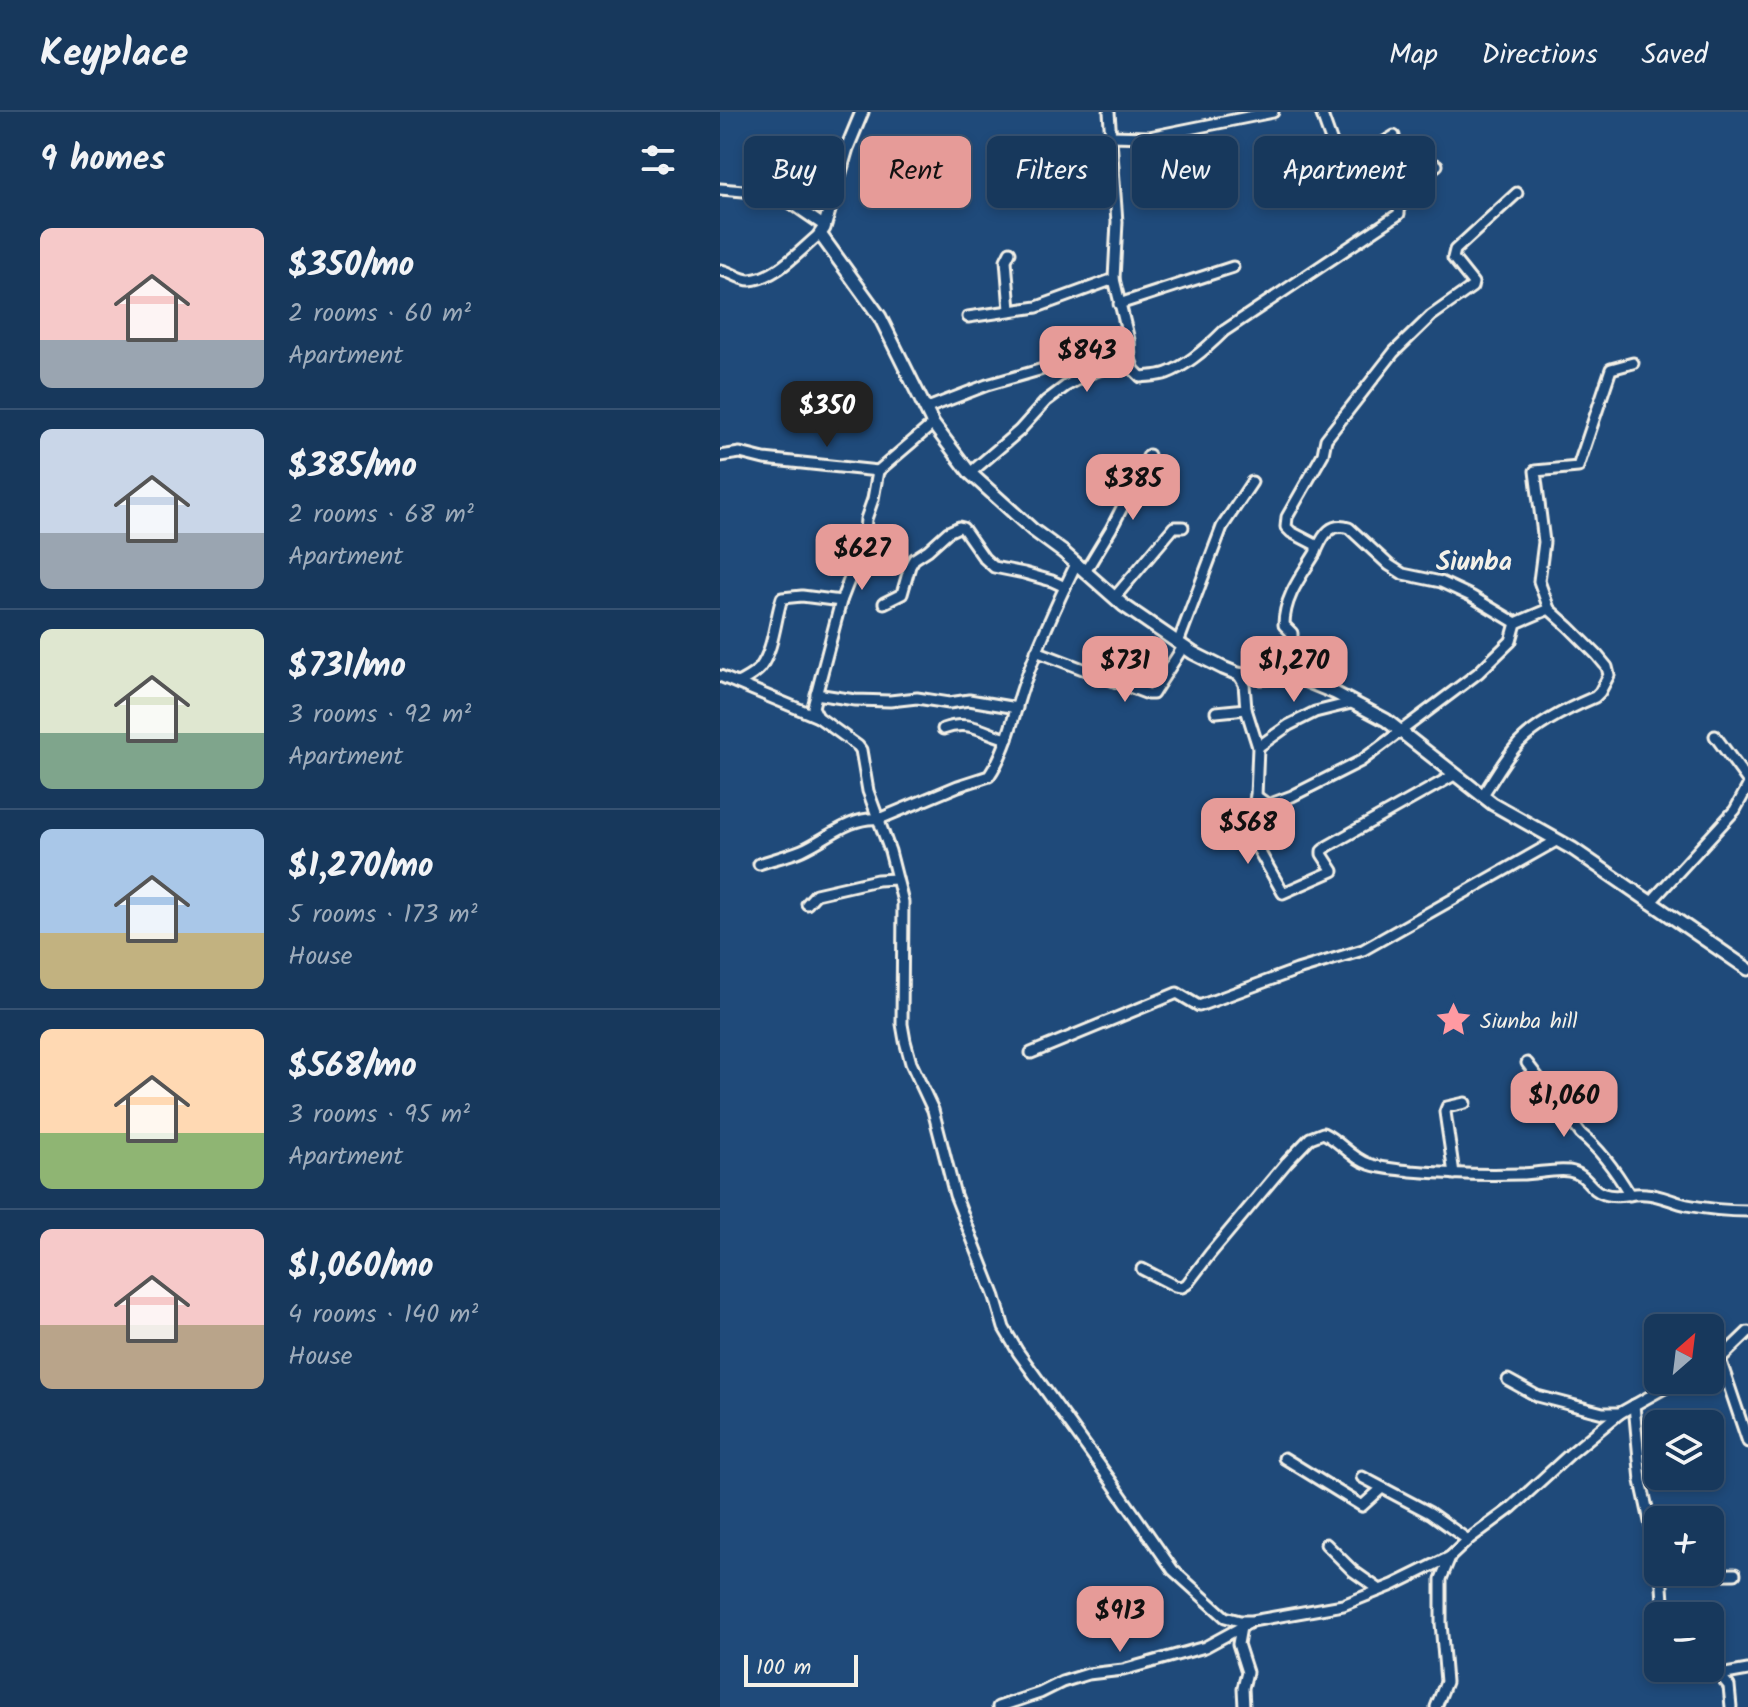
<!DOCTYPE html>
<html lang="en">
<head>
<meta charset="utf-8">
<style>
  body { margin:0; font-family:Kalam,sans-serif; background:#203f62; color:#f1f3f6; height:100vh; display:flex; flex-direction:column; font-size:30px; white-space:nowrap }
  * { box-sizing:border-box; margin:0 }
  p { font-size:26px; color:#9eacbb }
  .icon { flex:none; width:44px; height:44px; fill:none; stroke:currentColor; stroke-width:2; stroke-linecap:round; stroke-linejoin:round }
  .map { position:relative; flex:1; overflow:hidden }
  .details { display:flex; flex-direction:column; background:#17385c; width:720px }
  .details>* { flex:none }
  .banner { position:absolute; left:24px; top:24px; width:760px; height:72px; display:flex; gap:16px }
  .needle { width:52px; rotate:28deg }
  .tools { position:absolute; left:924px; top:1202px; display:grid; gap:16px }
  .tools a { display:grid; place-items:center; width:80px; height:80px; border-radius:12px; background:#17385c; box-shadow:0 4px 12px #0003,0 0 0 2px #365272; font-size:40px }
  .scale { position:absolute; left:24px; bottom:20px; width:114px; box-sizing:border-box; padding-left:8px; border:4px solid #f4f1e8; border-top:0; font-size:22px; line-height:28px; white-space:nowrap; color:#f4f1e8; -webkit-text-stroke:6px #1f4a7a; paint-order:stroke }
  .price { position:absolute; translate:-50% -68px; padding:0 18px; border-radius:16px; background:#e69b98; color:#111; font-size:26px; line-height:52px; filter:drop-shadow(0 2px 4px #0008) }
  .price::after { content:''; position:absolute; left:50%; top:48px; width:24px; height:18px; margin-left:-12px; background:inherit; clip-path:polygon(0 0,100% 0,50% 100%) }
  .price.on { background:#222; color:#fff }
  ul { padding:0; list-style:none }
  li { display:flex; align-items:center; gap:24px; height:200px; padding:0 40px }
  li+li { border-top:2px solid #365272 }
  li span { display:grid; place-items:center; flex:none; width:224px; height:160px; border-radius:12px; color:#555 }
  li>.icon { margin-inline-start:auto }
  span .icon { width:96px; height:96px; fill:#fffc; stroke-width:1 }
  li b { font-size:34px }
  h2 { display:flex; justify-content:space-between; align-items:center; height:96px; padding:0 40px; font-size:34px }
  .pill { padding:0 28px; border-radius:12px; background:#17385c; box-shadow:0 4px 12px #0003,0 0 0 2px #365272; font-size:28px; line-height:72px }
  .pill.on { background:#e69b98; color:#111 }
  header { display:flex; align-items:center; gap:48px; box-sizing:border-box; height:112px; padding:0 40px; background:#17385c; border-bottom:2px solid #365272 }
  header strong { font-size:38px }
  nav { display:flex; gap:44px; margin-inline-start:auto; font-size:28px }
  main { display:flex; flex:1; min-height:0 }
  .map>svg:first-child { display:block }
</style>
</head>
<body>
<header>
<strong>Keyplace</strong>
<nav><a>Map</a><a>Directions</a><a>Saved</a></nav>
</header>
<main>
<section class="details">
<h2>9 homes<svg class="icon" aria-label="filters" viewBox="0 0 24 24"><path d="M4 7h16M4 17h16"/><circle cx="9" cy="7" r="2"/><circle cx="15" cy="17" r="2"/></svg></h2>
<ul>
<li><span style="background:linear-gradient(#f6c9c9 70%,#9aa5b1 0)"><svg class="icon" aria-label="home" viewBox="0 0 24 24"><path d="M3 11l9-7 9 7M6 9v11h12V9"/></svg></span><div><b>$350/mo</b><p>2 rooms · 60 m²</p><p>Apartment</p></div></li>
<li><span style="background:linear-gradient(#c9d6e8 65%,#9aa5b1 0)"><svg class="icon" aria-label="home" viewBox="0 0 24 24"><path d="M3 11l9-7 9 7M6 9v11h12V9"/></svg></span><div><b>$385/mo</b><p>2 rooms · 68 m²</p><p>Apartment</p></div></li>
<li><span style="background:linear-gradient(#dfe7d0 65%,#7fa58c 0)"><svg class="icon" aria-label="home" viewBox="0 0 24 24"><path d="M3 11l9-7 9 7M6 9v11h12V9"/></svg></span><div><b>$731/mo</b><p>3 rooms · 92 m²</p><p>Apartment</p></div></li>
<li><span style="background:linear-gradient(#a9c7e8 65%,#c2b280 0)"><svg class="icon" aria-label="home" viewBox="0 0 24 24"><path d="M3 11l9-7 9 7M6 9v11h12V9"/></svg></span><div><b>$1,270/mo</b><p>5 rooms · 173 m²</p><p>House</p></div></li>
<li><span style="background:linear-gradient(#ffd9b3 65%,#8fb573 0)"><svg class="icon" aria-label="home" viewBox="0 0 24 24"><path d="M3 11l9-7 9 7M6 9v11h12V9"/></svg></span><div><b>$568/mo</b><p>3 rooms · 95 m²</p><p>Apartment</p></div></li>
<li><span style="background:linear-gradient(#f6c9c9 60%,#b9a48a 0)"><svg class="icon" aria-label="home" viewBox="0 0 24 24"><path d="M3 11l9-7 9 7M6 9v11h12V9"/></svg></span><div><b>$1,060/mo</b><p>4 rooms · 140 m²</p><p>House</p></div></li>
</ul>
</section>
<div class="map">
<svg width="1028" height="1595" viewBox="0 0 1028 1595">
  <rect width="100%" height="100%" fill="#1f4a7a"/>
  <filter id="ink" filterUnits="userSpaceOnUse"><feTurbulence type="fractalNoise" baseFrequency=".0125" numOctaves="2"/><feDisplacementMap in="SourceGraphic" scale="16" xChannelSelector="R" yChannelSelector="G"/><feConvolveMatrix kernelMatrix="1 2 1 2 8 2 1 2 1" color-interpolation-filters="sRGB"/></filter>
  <g filter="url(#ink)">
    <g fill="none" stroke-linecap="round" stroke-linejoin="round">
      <defs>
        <g id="minor">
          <path d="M 389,0 L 397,110 L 394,167 L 409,228 L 410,247"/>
          <path d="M 601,0 L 612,31 L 626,50 L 650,39 L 674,24"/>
          <path d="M 390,24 L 429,25 L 553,0"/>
          <path d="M 0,77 L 47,81 L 68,89 L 103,113"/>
          <path d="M 0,158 C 10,159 20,168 30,168 C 57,166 80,138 100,122"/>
          <path d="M 399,192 L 513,155"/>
          <path d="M 290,198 L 286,148 L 290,140"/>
          <path d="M 248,205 L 317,195 L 394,167"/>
          <path d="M 205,297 L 267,273 L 323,257"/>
          <path d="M 0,344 L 20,341 L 44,347 L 158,359 L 213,312"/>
          <path d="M 250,361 L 299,319 L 326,289 L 346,274 L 368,262 L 410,247 L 414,258 L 421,265 C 429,264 439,264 447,261 C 466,254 489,234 504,219 L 679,102 L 681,77 L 717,53"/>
          <path d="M 597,437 C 604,422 611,410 629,416 L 669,453 L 683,462 L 721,470 L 751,484 L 796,511"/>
          <path d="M 365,460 L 391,417 L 429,343"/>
          <path d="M 395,485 L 454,415 L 463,415"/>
          <path d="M 164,491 L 182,482 L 190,454 L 194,447 L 208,438 L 228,420 L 239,415 L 243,416 L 264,446 L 274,455 L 304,461 L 332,469 L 345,475"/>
          <path d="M 458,531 L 502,415 L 532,370"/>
          <path d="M 316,539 L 428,582 L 433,582 L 436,577 L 463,535"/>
          <path d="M 0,564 L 98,605 L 138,634 L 141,638 L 148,679 L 170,739 L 183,790 L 182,912 L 185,929 L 191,951 L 213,998 L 235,1083 L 275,1185 L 284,1216 L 298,1240 L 391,1369 L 453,1458 L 505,1505 L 520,1509 L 532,1509 L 623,1493 L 673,1473 L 730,1445 L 749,1427 L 791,1396 L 850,1342 L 900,1301 L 959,1268"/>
          <path d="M 559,565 L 572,529 L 572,521 L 564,513 C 564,485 582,463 596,440 L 596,433 L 571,420 L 566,415 L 567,405 L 603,342 L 606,327 L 674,240 L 711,204 L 752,175 L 753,171 L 733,146 L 735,138 L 797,81"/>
          <path d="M 18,571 C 25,567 34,563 40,556 C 54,537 55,507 62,486 L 82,484 L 121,489"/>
          <path d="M 96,582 L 135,588 L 170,589 L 197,586 L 229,591 L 249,588 L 297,596"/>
          <path d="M 526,597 L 538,635 L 536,684 L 528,715 L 530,723 L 563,781 L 613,759 L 602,742 L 602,739 L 608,734 L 736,662"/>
          <path d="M 496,600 L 526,597 L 524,572 L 518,562"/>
          <path d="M 98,605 L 93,595 L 121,489 L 144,430 L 146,407 L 153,387 L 158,359"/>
          <path d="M 223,617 C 249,607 262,620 287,627"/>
          <path d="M 995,624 L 1028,669"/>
          <path d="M 538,635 L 569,613 L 595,600 L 631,591"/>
          <path d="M 536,684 L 548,693 L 572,684 L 641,649 L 758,561 L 791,529 L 796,511 L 829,497"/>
          <path d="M 762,684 C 774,667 784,647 799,631 C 818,611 849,596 875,585 L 880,580 L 889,563 L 887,555 L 877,543 L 849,515 L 829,497 L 819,469 L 824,430 L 815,359 L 858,355 L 891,257 L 913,251"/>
          <path d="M 39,752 C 53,747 68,744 82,738 C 107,727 130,704 159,707 L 238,674 L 269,664 C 288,636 293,603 304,572 C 319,531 337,491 356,452"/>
          <path d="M 930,791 L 1015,698 L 1028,674"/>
          <path d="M 87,792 L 96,782 L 157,768 L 177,767"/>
          <path d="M 311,941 L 457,881 L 479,894 L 577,858 L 643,838 L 836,729"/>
          <path d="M 807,951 L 861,1022 C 881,1038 897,1061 910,1083"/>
          <path d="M 734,1062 L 725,1000 L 727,995 L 745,991"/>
          <path d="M 422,1157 L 455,1174 L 462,1175 L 467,1172 L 490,1142 L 567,1050 L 590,1026 L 603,1021 C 620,1029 631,1046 649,1052 C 662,1057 677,1057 691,1059 C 727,1062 764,1063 801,1062 C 816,1062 834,1057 849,1059 C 868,1062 869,1078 884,1082 C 897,1087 912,1080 926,1082 C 941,1083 953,1090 967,1093 C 987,1097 1008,1099 1028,1099"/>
          <path d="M 1000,1247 L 1028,1330"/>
          <path d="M 990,1252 L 1000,1247 L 1028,1220"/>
          <path d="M 788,1268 L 817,1284 L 883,1301 L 900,1301"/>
          <path d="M 914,1293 L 921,1369 L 938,1446"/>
          <path d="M 564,1346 L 642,1394 L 662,1376"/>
          <path d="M 642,1365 L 710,1401 L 748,1428"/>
          <path d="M 606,1432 L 633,1459 L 660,1478"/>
          <path d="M 941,1460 L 944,1504"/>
          <path d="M 942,1463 L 1015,1462"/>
          <path d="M 521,1515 L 518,1532 L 527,1560 L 523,1576 L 524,1595"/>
          <path d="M 954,1556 L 1000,1563 L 1028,1558"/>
          <path d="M 1000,1563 L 1009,1574 L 1011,1595"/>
          <path d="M 278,1595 L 320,1581 L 342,1570 L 368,1562 L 403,1558 L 485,1535 L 529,1511"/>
          <path d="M 716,1595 L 726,1570 L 721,1511 L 721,1467 L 730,1445"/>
        </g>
        <path id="tertiary" d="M 142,0 L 127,36 L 104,116 L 100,122 L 160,205 L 213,312 L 250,361 L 313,418 L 343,440 L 403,493 L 473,541 L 503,556 L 518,562 L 542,566 L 559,565 L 581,567 L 615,581 L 666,608 L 773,692 L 853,737 L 1028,857"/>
      </defs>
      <use href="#minor" stroke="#f4f1e8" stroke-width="15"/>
      <use href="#tertiary" stroke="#f4f1e8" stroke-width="17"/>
      <use href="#minor" stroke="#1f4a7a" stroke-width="9"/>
      <use href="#tertiary" stroke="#1f4a7a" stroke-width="11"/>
    </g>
  </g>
  <defs>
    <symbol id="sight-bare" viewBox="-9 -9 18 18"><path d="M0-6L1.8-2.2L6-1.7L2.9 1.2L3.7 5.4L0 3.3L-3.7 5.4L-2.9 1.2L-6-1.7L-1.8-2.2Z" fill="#ff9aa2" stroke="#1f4a7a" stroke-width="2.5" paint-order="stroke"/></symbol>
  </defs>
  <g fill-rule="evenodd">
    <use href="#sight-bare" x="708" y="882" width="51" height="51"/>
  </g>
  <g text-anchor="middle" stroke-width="6" stroke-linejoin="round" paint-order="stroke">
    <g font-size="22" fill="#f4f1e8" stroke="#1f4a7a" text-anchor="start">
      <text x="760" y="916">Siunba hill</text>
    </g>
    <g font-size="26" font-weight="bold" fill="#f4f1e8" stroke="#1f4a7a">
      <text x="754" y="458">Siunba</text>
    </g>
  </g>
</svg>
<div class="tools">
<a><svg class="needle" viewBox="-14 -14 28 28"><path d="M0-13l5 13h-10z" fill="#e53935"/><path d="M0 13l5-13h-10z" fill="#9eacbb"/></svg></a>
<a><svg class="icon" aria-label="layers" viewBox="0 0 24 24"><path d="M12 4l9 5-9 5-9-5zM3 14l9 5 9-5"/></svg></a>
<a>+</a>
<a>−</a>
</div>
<div class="scale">100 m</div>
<b class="price" style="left:367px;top:282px">$843</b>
<b class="price on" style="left:107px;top:337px">$350</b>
<b class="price" style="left:413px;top:410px">$385</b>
<b class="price" style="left:142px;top:480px">$627</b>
<b class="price" style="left:405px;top:592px">$731</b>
<b class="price" style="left:574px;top:592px">$1,270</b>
<b class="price" style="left:528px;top:754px">$568</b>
<b class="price" style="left:844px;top:1027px">$1,060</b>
<b class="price" style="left:400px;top:1542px">$913</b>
<div class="banner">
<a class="pill">Buy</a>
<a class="pill on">Rent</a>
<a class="pill">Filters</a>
<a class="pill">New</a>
<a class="pill">Apartment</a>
</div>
</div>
</main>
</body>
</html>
